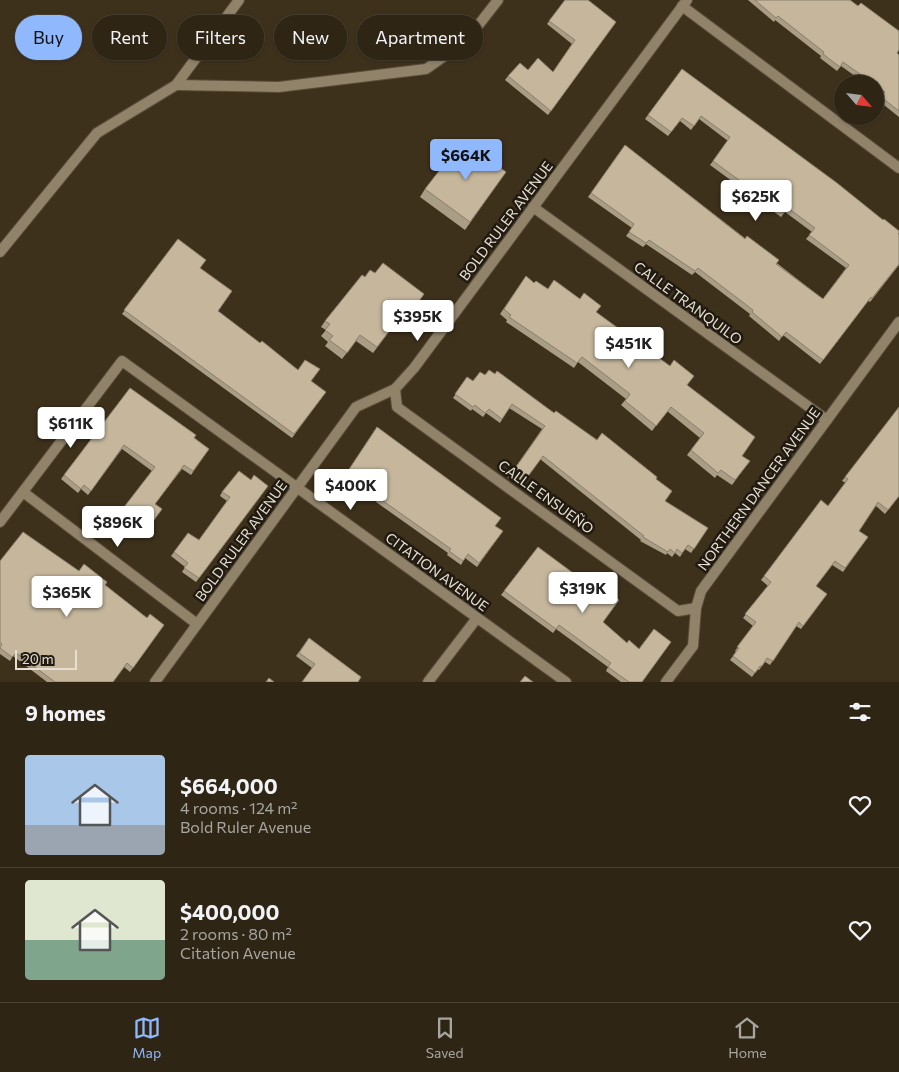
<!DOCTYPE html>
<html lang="en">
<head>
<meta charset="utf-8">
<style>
  body { margin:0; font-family:Commissioner,sans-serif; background:#362d1e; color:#f1f3f6; height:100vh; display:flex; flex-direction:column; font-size:19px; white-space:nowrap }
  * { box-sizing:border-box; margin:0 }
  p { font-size:16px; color:#a7a5a0 }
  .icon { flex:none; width:28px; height:28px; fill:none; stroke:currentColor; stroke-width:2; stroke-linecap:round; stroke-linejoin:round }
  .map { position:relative; height:682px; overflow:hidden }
  .side { display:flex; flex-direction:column; background:#2e2515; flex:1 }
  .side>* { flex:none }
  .top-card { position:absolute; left:15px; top:15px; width:500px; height:45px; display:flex; gap:10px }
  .needle { width:32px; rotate:118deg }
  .tools { position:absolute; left:834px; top:75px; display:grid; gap:10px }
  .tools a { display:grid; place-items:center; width:50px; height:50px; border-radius:50%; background:#2e2515; box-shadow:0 1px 4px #0004,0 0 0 1px #494234; font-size:25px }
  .scale { position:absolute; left:15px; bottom:12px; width:62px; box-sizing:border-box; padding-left:5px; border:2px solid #e6ded1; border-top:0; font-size:14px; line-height:18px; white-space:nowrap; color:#e6ded1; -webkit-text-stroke:4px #201a11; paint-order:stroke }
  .price { position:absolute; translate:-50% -42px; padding:0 11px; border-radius:5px; background:#fff; color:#222; font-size:16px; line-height:32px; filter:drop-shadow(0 1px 2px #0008) }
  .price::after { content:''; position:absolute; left:50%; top:30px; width:15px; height:11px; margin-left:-8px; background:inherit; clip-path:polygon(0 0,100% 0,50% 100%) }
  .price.on { background:#90b8fd; color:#111 }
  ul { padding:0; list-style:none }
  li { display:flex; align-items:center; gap:15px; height:125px; padding:0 25px }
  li+li { border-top:1px solid #494234 }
  li span { display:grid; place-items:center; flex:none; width:140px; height:100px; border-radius:5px; color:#555 }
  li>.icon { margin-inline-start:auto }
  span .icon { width:60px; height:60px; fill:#fffc; stroke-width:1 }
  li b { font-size:21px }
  h2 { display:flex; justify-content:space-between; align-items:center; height:60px; padding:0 25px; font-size:21px }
  .pill { padding:0 18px; border-radius:22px; background:#2e2515; box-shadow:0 1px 4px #0004,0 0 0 1px #494234; font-size:18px; line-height:45px }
  .pill.on { background:#90b8fd; color:#111 }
  .tabs { display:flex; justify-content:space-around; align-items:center; height:70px; border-top:1px solid #494234; background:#2e2515; font-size:14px; color:#a7a5a0 }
  .tabs a { display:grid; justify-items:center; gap:2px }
  .tabs .on { color:#90b8fd }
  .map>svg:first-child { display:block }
</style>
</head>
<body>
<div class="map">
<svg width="899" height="682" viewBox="0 0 899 682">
  <rect width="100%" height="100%" fill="#3e311c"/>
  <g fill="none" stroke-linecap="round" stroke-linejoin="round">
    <defs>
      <g id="lane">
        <path d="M 176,85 L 279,87 L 426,69 L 466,41 L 498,0"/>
        <path d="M 0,252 L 97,133 L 176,85 L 239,0"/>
      </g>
      <g id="street">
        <path d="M 682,6 L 899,168"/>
        <path d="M 533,207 L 827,420"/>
        <path d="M 395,389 L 397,407 L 678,611 L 696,608"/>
        <path d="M 23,492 L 197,624"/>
        <path d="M 0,522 L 122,361 L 566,682"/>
        <path d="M 155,682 L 356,407 L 395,389 L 414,368 L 687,0"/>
        <path d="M 428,682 L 477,618"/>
        <path d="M 666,682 L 693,646 L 696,608 L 701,591 L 899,322"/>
      </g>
    </defs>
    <use href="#lane" stroke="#574c39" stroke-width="12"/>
    <use href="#street" stroke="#574c39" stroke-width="12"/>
    <use href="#lane" stroke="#91826a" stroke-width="10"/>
    <use href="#street" stroke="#91826a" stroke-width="10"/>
  </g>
  <g fill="#a99d86">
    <path d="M 565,0 L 616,22 L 548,115 L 505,80 L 508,76 L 528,70 L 553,72 L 572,44 L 547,24 Z"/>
    <path d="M 748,0 L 850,0 L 899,55 L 899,117 L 879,101 L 882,96 L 875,91 L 875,84 L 866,84 L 841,66 L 837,71 L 820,58 L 821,56 L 775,20 L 774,22 Z"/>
    <path d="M 682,69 L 883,220 L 899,231 L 899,265 L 870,302 L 868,301 L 820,364 L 783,335 L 779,341 L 749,316 L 750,314 L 695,272 L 692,275 L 646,244 L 643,247 L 626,236 L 632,228 L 588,197 L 625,145 L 823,299 L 846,268 L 806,239 L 812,232 L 785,212 L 781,217 L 710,165 L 728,141 L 699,119 L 691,130 L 680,121 L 668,136 L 645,119 Z"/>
    <path d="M 506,172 L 465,230 L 420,197 L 425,189 Z"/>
    <path d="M 178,239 L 200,268 L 218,311 L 260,343 L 326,392 L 292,438 L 122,314 Z"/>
    <path d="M 375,273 L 424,294 L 396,332 L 392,328 L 373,353 L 356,341 L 342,359 L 325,346 L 328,342 L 321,336 L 326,330 L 321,327 L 325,321 L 365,277 Z"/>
    <path d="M 526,276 L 534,283 L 596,312 L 687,385 L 742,456 L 746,466 L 732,485 L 717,475 L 715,478 L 687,455 L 700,438 L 667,411 L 652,431 L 621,405 L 626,399 L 578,362 L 574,368 L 506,322 L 507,320 L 500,314 Z"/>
    <path d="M 497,371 L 554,413 L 656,479 L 665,501 L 708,528 L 691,553 L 685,549 L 680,557 L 675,553 L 672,557 L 667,553 L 666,555 L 640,541 L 641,540 L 540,459 L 520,486 L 508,478 L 542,429 L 509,408 L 500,423 L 486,413 L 483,417 L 472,409 L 471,411 L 453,398 L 467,377 L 473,381 L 485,375 L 495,374 Z"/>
    <path d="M 130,388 L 209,449 L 191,475 L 182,469 L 155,504 L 162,509 L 143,535 L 119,515 L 152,471 L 122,449 L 88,495 L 81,489 L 78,493 L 61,479 Z"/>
    <path d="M 377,427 L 495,526 L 503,531 L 477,567 L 465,558 L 461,565 L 447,555 L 448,553 L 376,502 L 378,498 L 345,475 Z"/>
    <path d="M 845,477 L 899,496 L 885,514 L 876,506 L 859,531 L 868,537 L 843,572 L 832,565 L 816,586 L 827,594 L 801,629 L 796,626 L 770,665 L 765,662 L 759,670 L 757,670 L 752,677 L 730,660 L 736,652 L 735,651 L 753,626 L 743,618 L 768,586 L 761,580 L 764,576 L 828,506 L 846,483 L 842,481 Z"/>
    <path d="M 251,480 L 268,486 L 196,582 L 182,572 L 185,567 L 171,556 L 188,533 L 199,540 L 227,501 L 220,496 L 222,492 Z"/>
    <path d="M 538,547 L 603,622 L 642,682 L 621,682 L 606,671 L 608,667 L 556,629 L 553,633 L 501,595 Z"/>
    <path d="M 0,561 L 79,571 L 105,585 L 147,618 L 164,625 L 130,672 L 124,667 L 113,682 L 47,682 L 13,656 L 10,661 L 0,654 Z"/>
    <path d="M 309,638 L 361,677 L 312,668 L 296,656 Z"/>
  </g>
  <g fill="#c5b69c" stroke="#8a7f6d">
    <path d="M 565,0 L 588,0 L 616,22 L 551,111 L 508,76 L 520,63 L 528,70 L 538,58 L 553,72 L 575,40 L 549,21 Z"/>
    <path d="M 755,0 L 850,0 L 858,6 L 861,3 L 899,31 L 899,50 L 897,53 L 899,55 L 899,111 L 881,97 L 885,92 L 875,85 L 875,84 L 874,84 L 843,62 L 840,67 L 823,54 L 824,52 L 778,16 L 776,18 Z"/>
    <path d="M 682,69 L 837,183 L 883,220 L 884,219 L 899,231 L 899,233 L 898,234 L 899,235 L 899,264 L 872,298 L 871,297 L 823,360 L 786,332 L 782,337 L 752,312 L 753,310 L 698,268 L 695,271 L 649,240 L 646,243 L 629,232 L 634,224 L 591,193 L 625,145 L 745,239 L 747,236 L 779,260 L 776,264 L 823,299 L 849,265 L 809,235 L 815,228 L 788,208 L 784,213 L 713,161 L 730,137 L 701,116 L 694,126 L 682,118 L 671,132 L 648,115 Z"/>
    <path d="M 463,140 L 506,172 L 470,222 L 425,189 Z"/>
    <path d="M 178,239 L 206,260 L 200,268 L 232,291 L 218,311 L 260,343 L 262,341 L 298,370 L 305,360 L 320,369 L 311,381 L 326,392 L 294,434 L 124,310 Z"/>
    <path d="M 383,263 L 424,294 L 401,326 L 396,322 L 377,347 L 360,335 L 347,353 L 329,340 L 333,336 L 325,330 L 330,324 L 325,321 L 362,275 L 365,277 L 370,270 L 375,273 Z"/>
    <path d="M 526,276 L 534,283 L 536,281 L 548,289 L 554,280 L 580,299 L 584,293 L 601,306 L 596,312 L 670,366 L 674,360 L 694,376 L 687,385 L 755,437 L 742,456 L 750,461 L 735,480 L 721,470 L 718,473 L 691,450 L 704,433 L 671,407 L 656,426 L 625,401 L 630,394 L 582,357 L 577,363 L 509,317 L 511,315 L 504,309 Z"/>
    <path d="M 489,370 L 495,374 L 497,371 L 554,413 L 556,411 L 597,440 L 602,433 L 657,477 L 656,479 L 672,491 L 665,501 L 708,528 L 694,549 L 688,545 L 682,553 L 677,549 L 675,553 L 670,549 L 668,552 L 643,537 L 644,536 L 543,456 L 523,483 L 511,474 L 545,426 L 512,404 L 502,419 L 489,409 L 485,413 L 475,405 L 473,407 L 455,394 L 467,377 L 473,381 L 480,372 L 485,375 Z"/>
    <path d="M 130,388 L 196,435 L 194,438 L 209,449 L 193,471 L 184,465 L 155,504 L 162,509 L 146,531 L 121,511 L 155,467 L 124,445 L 91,491 L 84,485 L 81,489 L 64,475 Z"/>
    <path d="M 899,407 L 899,496 L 888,510 L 878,502 L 859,531 L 868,537 L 845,568 L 835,561 L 816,586 L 827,594 L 803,626 L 799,622 L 773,661 L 767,658 L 762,666 L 760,666 L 755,673 L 733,656 L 739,648 L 737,647 L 756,622 L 745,614 L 771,582 L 764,576 L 821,500 L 828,506 L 848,479 L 845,477 Z"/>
    <path d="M 377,427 L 501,518 L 495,526 L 503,531 L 479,563 L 468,554 L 463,561 L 449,551 L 451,549 L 379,498 L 381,495 L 348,471 Z"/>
    <path d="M 239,471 L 251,480 L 254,475 L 268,486 L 199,578 L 184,568 L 188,563 L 174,552 L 188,533 L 199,540 L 230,497 L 222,492 Z"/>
    <path d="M 23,532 L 79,571 L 84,564 L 107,582 L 105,585 L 147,618 L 150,614 L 164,625 L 133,668 L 127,663 L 113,682 L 55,682 L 16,653 L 12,657 L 0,648 L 2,644 L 0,642 L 0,561 Z"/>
    <path d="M 538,547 L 592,587 L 596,582 L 619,600 L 603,622 L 627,643 L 629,640 L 639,649 L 654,629 L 671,642 L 642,682 L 629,682 L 608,667 L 611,663 L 559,625 L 556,629 L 504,591 Z"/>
    <path d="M 309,638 L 361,677 L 358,682 L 302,682 L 315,664 L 299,653 Z"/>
    <path d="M 525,676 L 533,682 L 520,682 Z"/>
    <path d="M 269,678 L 274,682 L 266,682 Z"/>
  </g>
  <g text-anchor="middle" stroke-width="5" stroke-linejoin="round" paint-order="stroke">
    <g font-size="14" fill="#e6ded1" stroke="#201a11">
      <text transform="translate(506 221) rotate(-53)" y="5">BOLD RULER AVENUE</text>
      <text transform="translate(688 303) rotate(36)" y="5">CALLE TRANQUILO</text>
      <text transform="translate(759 489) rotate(-54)" y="5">NORTHERN DANCER AVENUE</text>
      <text transform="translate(546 497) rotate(36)" y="5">CALLE ENSUEÑO</text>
      <text transform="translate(241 541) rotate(-54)" y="5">BOLD RULER AVENUE</text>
      <text transform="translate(437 572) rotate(36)" y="5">CITATION AVENUE</text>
    </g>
  </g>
</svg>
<div class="tools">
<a><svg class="needle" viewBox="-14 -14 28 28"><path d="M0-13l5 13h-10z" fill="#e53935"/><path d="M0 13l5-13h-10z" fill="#a7a5a0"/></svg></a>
</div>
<div class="scale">20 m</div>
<b class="price on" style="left:466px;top:181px">$664K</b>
<b class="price" style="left:756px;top:222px">$625K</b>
<b class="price" style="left:418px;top:342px">$395K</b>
<b class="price" style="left:629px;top:369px">$451K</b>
<b class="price" style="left:71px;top:449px">$611K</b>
<b class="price" style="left:351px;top:511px">$400K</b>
<b class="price" style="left:118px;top:548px">$896K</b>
<b class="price" style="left:583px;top:614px">$319K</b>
<b class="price" style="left:67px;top:618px">$365K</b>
<div class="top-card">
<a class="pill on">Buy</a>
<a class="pill">Rent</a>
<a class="pill">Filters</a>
<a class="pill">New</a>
<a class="pill">Apartment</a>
</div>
</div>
<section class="side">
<h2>9 homes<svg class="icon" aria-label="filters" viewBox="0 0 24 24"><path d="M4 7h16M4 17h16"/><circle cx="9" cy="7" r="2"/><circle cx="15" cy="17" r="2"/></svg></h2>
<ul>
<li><span style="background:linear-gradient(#a9c7e8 70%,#9aa5b1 0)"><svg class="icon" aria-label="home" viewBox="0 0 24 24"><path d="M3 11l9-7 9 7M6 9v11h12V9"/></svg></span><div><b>$664,000</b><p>4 rooms · 124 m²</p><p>Bold Ruler Avenue</p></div><svg class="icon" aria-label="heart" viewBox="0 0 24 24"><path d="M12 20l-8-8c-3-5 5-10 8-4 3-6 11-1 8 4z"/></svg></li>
<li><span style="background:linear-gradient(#dfe7d0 60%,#7fa58c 0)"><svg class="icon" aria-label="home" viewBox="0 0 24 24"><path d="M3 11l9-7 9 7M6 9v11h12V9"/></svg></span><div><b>$400,000</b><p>2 rooms · 80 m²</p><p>Citation Avenue</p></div><svg class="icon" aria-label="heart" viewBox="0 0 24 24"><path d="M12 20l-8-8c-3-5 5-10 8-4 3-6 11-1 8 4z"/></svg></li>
</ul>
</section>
<nav class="tabs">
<a class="on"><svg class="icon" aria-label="map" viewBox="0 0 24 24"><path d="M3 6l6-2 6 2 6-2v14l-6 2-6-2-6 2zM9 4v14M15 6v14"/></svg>Map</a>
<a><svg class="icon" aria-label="saved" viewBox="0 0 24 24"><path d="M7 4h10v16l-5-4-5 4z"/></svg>Saved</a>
<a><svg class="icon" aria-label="home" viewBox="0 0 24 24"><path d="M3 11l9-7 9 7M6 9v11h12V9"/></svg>Home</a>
</nav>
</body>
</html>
